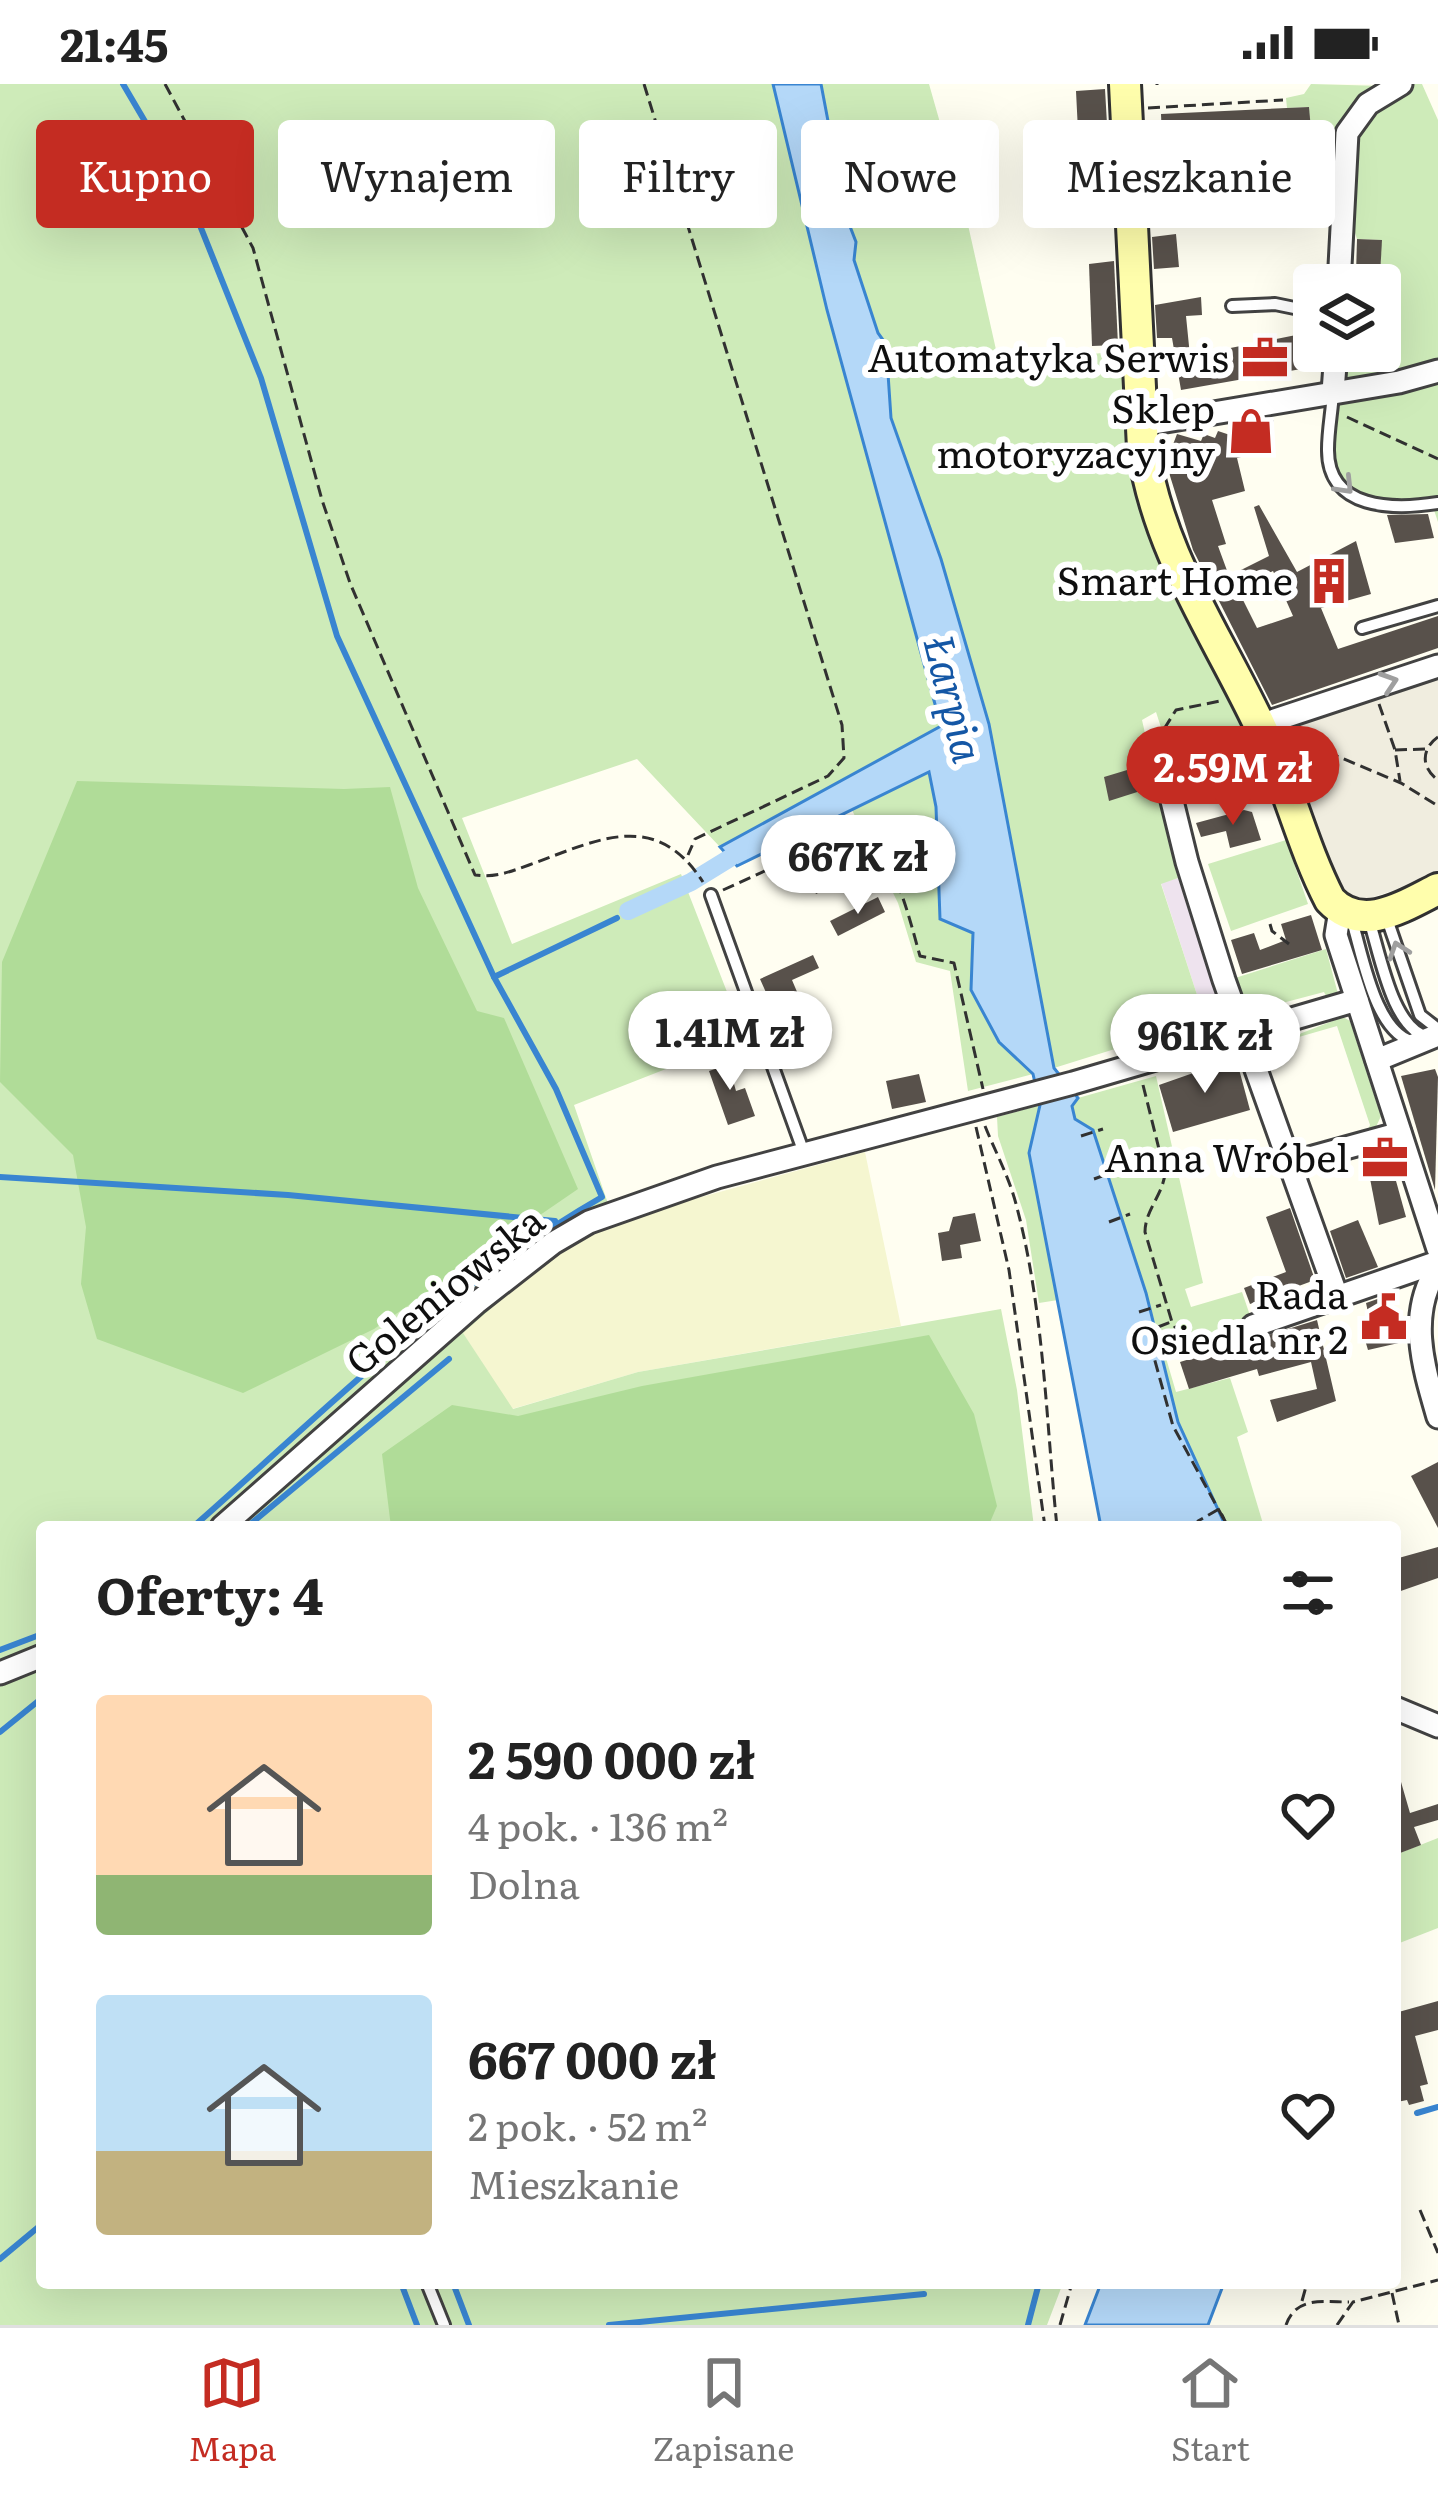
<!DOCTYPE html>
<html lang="pl">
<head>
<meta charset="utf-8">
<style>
  body { margin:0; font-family:Literata,serif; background:#f6f6f6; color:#222; height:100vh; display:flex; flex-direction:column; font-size:45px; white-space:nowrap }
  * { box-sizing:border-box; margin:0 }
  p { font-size:39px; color:#767676 }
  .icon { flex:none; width:66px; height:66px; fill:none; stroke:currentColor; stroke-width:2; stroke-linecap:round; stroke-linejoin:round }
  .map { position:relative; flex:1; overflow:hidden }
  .sheet { position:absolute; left:36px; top:1437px; width:1365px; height:768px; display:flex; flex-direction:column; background:#fff; border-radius:12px; box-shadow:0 12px 48px #0002 }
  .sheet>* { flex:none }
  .top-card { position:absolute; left:36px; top:36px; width:1368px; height:108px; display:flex; gap:24px }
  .fabs { position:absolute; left:1293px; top:180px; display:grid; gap:24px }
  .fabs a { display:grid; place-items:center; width:108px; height:108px; border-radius:12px; background:#fff; box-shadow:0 12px 48px #0002; font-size:60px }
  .price { position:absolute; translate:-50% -102px; padding:0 27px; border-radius:42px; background:#fff; color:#222; font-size:39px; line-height:78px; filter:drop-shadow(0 3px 6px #0008) }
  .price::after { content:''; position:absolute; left:50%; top:72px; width:36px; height:27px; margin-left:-18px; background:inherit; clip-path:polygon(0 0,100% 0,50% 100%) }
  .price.active { background:#c42c22; color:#fff }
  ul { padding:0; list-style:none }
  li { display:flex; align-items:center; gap:36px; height:300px; padding:0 60px }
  li span { display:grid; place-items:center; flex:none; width:336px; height:240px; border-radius:12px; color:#555 }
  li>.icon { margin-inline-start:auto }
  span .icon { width:144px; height:144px; fill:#fffc; stroke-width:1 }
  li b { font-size:51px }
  h2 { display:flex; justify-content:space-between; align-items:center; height:144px; padding:0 60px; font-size:51px }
  .pill { padding:0 42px; border-radius:12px; background:#fff; box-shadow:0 12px 48px #0002; font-size:42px; line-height:108px }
  .pill.active { background:#c42c22; color:#fff }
  .status { display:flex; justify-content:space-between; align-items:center; height:84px; padding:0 60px; background:#fff; direction:ltr }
  .status svg { height:33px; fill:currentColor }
  .tab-bar { display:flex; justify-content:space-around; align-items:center; height:168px; border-top:3px solid #e0e0e0; background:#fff; font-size:33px; color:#767676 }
  .tab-bar a { display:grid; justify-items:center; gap:6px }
  .tab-bar .active { color:#c42c22 }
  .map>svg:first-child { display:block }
</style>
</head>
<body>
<div class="status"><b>21:45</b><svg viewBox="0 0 49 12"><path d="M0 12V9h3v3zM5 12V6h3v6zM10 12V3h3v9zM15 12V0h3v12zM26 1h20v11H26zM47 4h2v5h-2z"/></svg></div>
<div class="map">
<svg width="1438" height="2241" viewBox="0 0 1438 2241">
  <rect width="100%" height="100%" fill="#fffef1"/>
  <path fill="#eee3ee" d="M 1178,794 L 1222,930 L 1134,959 L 1128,940 L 1199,917 L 1161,799 Z"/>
  <path fill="#f5f6d0" d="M 865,1068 L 901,1242 L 638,1288 L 512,1325 L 462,1248 L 568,1156 L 614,1137 Z"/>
  <g fill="#ceebb9">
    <path d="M 0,0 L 773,0 L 827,226 L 942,642 L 720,763 L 637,675 L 462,734 L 512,860 L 681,790 L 745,954 L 574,1021 L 614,1137 L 568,1157 L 463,1249 L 513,1325 L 638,1288 L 1001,1225 L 1017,1306 L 1034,1443 L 42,1443 L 42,2199 L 1063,2199 L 1047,2241 L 0,2241 Z"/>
    <path d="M 821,0 L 929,0 L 964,123 L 999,279 L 1123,267 L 1129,373 L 1152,464 L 1171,509 L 1232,616 L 1266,692 L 1184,714 L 1156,628 L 1142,636 L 1178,794 L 1161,800 L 1199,917 L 1128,940 L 1134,959 L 1054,984 L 989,640 L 941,476 L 891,334 L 886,260 L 878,249 L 854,176 L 856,158 L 846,132 Z"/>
    <path d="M 1311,0 L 1384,2 L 1356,18 L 1335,46 L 1317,45 L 1278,106 L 1149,111 L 1148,57 L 1310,47 L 1309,23 L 1287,24 L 1286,14 L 1304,10 Z"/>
    <path d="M 1415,0 L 1422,0 L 1438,36 L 1438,438 L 1432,420 L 1362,418 L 1331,387 L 1336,267 L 1380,267 L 1380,201 L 1342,201 L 1356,191 L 1380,191 L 1381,156 L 1357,155 C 1337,92 1345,24 1415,0 Z"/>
    <path d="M 929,687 L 973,849 L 971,906 L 999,958 L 1033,990 L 968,1007 L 950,887 L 916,878 L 898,819 L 852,726 Z"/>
    <path d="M 1286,756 L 1308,820 L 1231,847 L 1208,780 Z"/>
    <path d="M 1326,865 L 1338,910 L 1326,912 L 1324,908 L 1248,928 L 1232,895 Z"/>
    <path d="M 1343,933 L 1350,937 L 1381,1032 L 1375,1045 L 1365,1053 L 1370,1041 L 1337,942 L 1271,961 Z"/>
    <path d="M 1156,992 L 1203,1199 L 1185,1205 L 1191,1223 L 1242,1208 L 1256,1249 L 1166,1274 L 1176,1308 L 1230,1294 L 1248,1348 L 1237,1353 L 1264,1443 L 1226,1443 L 1178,1338 L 1146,1209 L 1093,1046 L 1075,1035 L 1072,1022 L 1078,1014 Z"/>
    <path d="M 1040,1021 L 1029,1069 L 1058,1216 L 1039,1219 L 1026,1136 L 998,1052 L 997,1033 Z"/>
    <path d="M 1438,1754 L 1438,1844 L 1397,1860 L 1395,1771 Z"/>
  </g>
  <g fill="#b0dc98">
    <path d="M 77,697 L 344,705 L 390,703 L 418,804 L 477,927 L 504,934 L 578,1105 L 374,1245 L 243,1309 L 97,1255 L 81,1200 L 86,1143 L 73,1071 L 0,998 L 2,878 Z"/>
    <path d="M 929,1251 L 974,1330 L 997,1422 L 988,1443 L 391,1443 L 382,1370 L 452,1321 L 518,1332 L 642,1302 Z"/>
  </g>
  <path fill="#f0eddf" d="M 1438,591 L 1438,792 L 1361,817 L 1335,801 L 1276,646 Z"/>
  <g fill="#b4d8f8" stroke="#3985d1" stroke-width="3">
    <path d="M 773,0 L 821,0 L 846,132 L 856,158 L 854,176 L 878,249 L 886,260 L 891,334 L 941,475 L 989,640 L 1054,984 L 1078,1014 L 1072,1022 L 1075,1035 L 1093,1046 L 1146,1209 L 1178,1338 L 1226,1443 L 1101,1443 L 1029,1069 L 1040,1021 L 1033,990 L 999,958 L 971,906 L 973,849 L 940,835 L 936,723 L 929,688 L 737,782 L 720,763 L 941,642 L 827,226 Z"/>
    <path d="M 1101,2199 L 1224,2199 L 1208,2241 L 1085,2241 Z"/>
  </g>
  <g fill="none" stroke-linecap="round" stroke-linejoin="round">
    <g stroke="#3985d1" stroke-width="6">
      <path d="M 123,0 L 187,109 L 261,294 L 337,552 L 494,893"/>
      <path d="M 0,1093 L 288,1111 L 555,1137"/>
      <path d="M 193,1443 C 324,1328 450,1200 602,1113 L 556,1005 L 494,893 L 617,834"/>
      <path d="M 247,1443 L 449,1275"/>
      <path d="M 0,1566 L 42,1550"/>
      <path d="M 0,1648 L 42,1614"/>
      <path d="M 1417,2029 L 1438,2023"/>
      <path d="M 0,2175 L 42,2140"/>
      <path d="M 401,2199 L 417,2241"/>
      <path d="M 453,2199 L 469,2241"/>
      <path d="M 609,2241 L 924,2210"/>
      <path d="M 1028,2241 L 1039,2199"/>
    </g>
    <path stroke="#b4d8f8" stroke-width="18" d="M 628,827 L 691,798 L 730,774"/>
  </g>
  <g fill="#58514b" fill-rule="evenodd">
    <path d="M 1105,5 L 1108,58 L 1078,60 L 1055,68 L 1054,62 L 1047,63 L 1046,55 L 1078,47 L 1076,7 Z"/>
    <path d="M 1309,23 L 1311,46 L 1162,54 L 1161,30 Z"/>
    <path d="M 1176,150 L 1179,183 L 1154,185 L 1152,153 Z"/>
    <path d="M 1357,155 L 1382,156 L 1380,192 L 1356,191 Z"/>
    <path d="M 1114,177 L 1118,261 L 1092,262 L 1089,180 Z"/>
    <path d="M 1201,213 L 1202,231 L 1186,232 L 1190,272 L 1311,248 L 1318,282 L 1181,306 L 1172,254 L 1157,254 L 1155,221 Z"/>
    <path d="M 1274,336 L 1265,361 L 1254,359 L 1251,366 L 1244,367 L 1245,372 L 1237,374 L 1245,407 L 1212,416 L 1226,460 L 1218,462 L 1229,492 L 1269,472 L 1254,423 L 1259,421 L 1297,488 L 1356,457 L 1371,510 L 1321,524 L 1338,565 L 1438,532 L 1438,564 L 1272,621 L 1193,466 L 1166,379 L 1177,350 L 1201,357 L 1204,350 L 1215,354 L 1218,347 L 1230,351 L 1232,345 L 1244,350 L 1247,342 ZM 1273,487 L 1293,532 L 1257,544 L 1237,504 Z"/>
    <path d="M 1428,430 L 1434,454 L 1395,459 L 1387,431 Z"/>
    <path d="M 1147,680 L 1153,703 L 1109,717 L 1104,693 Z"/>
    <path d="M 1244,726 L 1252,728 L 1261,756 L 1230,764 L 1226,747 L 1201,753 L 1196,739 Z"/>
    <path d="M 852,762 L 865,786 L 816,810 L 804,787 Z"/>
    <path d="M 878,813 L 885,828 L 838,852 L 830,837 Z"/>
    <path d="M 1311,831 L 1322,866 L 1242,890 L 1231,856 L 1254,849 L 1260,866 L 1286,856 L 1281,840 Z"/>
    <path d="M 813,871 L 819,884 L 792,896 L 803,922 L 777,933 L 760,895 Z"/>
    <path d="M 726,971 L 736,1007 L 745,1004 L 755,1032 L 728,1041 L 709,987 L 715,985 L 712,975 Z"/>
    <path d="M 1236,974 L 1250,1026 L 1173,1048 L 1159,1001 Z"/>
    <path d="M 1435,985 L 1438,993 L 1435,1106 L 1401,992 Z"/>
    <path d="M 919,990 L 926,1018 L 892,1025 L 886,997 Z"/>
    <path d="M 1388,1068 L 1406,1133 L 1379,1141 L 1366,1074 Z"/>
    <path d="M 1290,1124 L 1315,1196 L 1250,1220 L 1244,1204 L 1286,1188 L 1266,1133 Z"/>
    <path d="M 975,1129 L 981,1157 L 960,1161 L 962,1174 L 942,1177 L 938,1149 L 949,1147 L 953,1133 Z"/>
    <path d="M 1358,1136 L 1378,1183 L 1346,1194 L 1330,1147 Z"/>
    <path d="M 1386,1212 L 1391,1215 L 1403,1258 L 1368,1266 L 1359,1236 L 1369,1233 L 1366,1219 Z"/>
    <path d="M 1317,1236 L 1336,1317 L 1277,1338 L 1270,1316 L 1317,1305 L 1311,1278 L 1259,1292 L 1257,1285 L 1189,1305 L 1180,1278 Z"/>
    <path d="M 1438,1378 L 1438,1444 L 1411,1392 Z"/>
    <path d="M 1438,1463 L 1438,1494 L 1395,1509 L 1395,1475 Z"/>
    <path d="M 1395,1691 L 1399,1691 L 1410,1729 L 1438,1720 L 1438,1736 L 1414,1743 L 1421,1761 L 1395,1771 Z"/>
    <path d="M 1438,1917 L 1438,1946 L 1415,1952 L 1428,2000 L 1420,2002 L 1424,2017 L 1409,2021 L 1407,2016 L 1397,2018 L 1395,1929 Z"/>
  </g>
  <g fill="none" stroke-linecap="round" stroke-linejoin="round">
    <defs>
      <g id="lane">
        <path d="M 1232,222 L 1275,220 L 1314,228"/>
        <path d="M 1333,308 C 1332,327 1328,346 1328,365 C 1327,426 1394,426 1438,419"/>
        <path d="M 1362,544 L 1438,522"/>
        <path d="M 711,811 L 804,1069"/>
        <path d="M 1386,832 L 1420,931 L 1438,945"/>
        <path d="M 1369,836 C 1380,869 1392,945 1428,953"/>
        <path d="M 1352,837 C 1363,872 1375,949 1414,958"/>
        <path d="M 427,2199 L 444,2241"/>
      </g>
      <g id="street">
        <path d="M 1339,201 L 1347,49 L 1368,20 L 1401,0"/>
        <path d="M 1333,308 L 1336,267"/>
        <path d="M 1142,341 L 1399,298 L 1438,287"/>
        <path d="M 1260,641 L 1438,582"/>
        <path d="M 1159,664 L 1187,778 L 1224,896 L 1338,1215"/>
        <path d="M 1340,826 L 1336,851 L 1438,1165"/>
        <path d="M 1377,976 L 1438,951"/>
        <path d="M 1291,1079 L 1400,1049"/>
        <path d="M 1438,1183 C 1407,1230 1423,1282 1438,1333"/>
        <path d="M 1253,1242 L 1438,1178"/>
        <path d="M 222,1443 L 476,1219 L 553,1159 L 589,1138 L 717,1093 L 1073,999 L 1357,916"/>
        <path d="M 0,1589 L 42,1572"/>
        <path d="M 1395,1624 L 1438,1642"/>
      </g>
      <path id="secondary" d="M 1125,0 L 1143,364 C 1158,469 1217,550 1261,644 C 1288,700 1302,762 1330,816 C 1362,850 1404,822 1438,805"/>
    </defs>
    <use href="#lane" stroke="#424242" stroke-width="16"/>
    <use href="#street" stroke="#424242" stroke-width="27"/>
    <use href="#secondary" stroke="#313131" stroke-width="36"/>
    <g stroke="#313131" stroke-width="3" stroke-dasharray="12 6" stroke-linecap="butt">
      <path d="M 165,0 L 253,164 L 322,416 L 350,499 L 475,791 C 495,794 509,788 529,781 C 598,756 655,724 703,798"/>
      <path d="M 644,0 L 842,641 L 844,674 L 828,692 L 695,755 L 688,771"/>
      <path d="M 1157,0 L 1157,1"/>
      <path d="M 1148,24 L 1283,16"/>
      <path d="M 1347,333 L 1438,375"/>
      <path d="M 1379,620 L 1395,666 L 1400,697"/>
      <path d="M 1164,645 L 1176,626 L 1220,617"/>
      <path d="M 1438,653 C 1421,665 1421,684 1438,696"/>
      <path d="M 1294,654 L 1401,699 L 1438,722"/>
      <path d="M 1395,666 L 1425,665"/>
      <path d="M 723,806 L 859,744 C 895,770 908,830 920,872 L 954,879 L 983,1005"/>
      <path d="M 1270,840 L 1272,847 L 1289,860"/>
      <path d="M 1143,1001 L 1165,1089 C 1163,1111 1145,1126 1145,1148 L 1172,1238 L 1182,1255 L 1191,1258 L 1232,1247"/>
      <path d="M 985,1042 C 995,1067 1009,1093 1016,1120 C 1044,1224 1046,1336 1057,1443"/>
      <path d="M 976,1043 L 1009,1186 L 1045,1443"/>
      <path d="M 1081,1052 L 1103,1045"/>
      <path d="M 1094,1095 L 1116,1087"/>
      <path d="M 1109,1138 L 1130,1130"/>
      <path d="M 1139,1228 L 1161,1221"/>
      <path d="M 1158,1243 L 1171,1238"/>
      <path d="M 1200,1443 L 1198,1437 L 1219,1425 L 1228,1443"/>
      <path d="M 1420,2126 L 1438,2169"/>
      <path d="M 1392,2209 L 1399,2241"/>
      <path d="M 1302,2217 L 1307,2199"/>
      <path d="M 1060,2241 L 1072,2199"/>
      <path d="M 1286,2241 C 1296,2212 1323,2218 1349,2218"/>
      <path d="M 1337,2241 L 1353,2218 L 1438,2196"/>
    </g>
    <use href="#lane" stroke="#fff" stroke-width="10"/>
    <use href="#street" stroke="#fff" stroke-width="21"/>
    <use href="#secondary" stroke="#fffeac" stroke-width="30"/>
    <path stroke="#313131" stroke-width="3" stroke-dasharray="12 6" stroke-linecap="butt" d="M 1158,1243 L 1150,1259 L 1173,1342 L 1228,1443"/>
  </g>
  <defs><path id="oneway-chevron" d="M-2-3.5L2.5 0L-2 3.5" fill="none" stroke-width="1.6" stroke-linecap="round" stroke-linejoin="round" transform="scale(3)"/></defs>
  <g stroke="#9f9f9f">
    <use href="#oneway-chevron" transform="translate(1345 402) rotate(46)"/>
    <use href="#oneway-chevron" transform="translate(1389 598) rotate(-18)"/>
    <use href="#oneway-chevron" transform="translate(1398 866) rotate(-109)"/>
  </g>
  <defs>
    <symbol id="office-bare" viewBox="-9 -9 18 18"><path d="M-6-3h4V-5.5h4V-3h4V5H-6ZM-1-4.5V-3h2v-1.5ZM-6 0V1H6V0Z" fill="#c42c22" stroke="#fff" stroke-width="2.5" paint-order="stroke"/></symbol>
    <symbol id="shop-bare" viewBox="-9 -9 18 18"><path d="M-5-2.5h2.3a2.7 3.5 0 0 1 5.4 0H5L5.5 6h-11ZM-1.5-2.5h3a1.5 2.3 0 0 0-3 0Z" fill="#c42c22" stroke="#fff" stroke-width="2.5" paint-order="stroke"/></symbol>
    <symbol id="building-bare" viewBox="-9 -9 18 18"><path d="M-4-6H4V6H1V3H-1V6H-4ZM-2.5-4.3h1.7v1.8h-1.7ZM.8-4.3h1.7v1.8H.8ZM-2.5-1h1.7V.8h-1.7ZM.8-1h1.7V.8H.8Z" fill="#c42c22" stroke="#fff" stroke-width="2.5" paint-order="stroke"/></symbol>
    <symbol id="civic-bare" viewBox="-9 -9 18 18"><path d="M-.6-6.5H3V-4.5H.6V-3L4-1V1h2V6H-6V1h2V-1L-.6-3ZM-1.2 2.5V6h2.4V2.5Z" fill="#c42c22" stroke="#fff" stroke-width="2.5" paint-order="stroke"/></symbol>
  </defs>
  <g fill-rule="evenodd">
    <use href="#office-bare" x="1232" y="241" width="66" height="66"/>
    <use href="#shop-bare" x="1218" y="314" width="66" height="66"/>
    <use href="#building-bare" x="1296" y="464" width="66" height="66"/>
    <use href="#office-bare" x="1352" y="1041" width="66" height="66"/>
    <use href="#civic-bare" x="1351" y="1200" width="66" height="66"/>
  </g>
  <g text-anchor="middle" stroke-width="12" stroke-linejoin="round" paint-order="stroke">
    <g font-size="39" fill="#0f0f0f" stroke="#fff" text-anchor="end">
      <text x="1229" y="288">Automatyka Serwis</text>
      <text x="1215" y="339">Sklep<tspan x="1215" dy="45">motoryzacyjny</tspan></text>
      <text x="1293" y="511">Smart Home</text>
      <text x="1349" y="1088">Anna Wróbel</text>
      <text x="1348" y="1225">Rada<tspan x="1348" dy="45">Osiedla nr 2</tspan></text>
    </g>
    <g font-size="39" fill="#0f0f0f" stroke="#fff">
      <text transform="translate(445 1207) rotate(-39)" y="14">Goleniowska</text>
    </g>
    <g font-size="42" font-style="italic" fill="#1457a5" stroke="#fff">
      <text transform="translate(953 615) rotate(76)" y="15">Łarpia</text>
    </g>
  </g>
</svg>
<div class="fabs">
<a><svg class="icon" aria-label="layers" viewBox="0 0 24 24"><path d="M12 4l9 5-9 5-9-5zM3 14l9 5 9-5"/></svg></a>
</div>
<b class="price active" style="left:1233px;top:744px">2.59M zł</b>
<b class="price" style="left:858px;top:833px">667K zł</b>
<b class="price" style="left:730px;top:1009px">1.41M zł</b>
<b class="price" style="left:1205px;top:1012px">961K zł</b>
<div class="top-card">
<a class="pill active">Kupno</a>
<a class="pill">Wynajem</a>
<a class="pill">Filtry</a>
<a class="pill">Nowe</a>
<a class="pill">Mieszkanie</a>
</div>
<section class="sheet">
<h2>Oferty: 4<svg class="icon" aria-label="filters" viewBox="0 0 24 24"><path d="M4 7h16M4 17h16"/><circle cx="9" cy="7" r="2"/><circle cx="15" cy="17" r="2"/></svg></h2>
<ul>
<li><span style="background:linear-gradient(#ffd9b3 75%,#8fb573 0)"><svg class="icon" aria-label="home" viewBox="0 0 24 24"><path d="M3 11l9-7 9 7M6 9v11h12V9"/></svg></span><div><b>2 590 000 zł</b><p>4 pok. · 136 m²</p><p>Dolna</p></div><svg class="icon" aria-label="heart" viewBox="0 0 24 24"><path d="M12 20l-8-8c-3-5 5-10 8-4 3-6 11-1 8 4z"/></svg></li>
<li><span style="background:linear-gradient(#bfe0f5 65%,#c2b280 0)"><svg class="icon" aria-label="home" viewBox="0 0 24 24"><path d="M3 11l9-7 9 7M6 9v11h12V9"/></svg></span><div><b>667 000 zł</b><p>2 pok. · 52 m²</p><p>Mieszkanie</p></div><svg class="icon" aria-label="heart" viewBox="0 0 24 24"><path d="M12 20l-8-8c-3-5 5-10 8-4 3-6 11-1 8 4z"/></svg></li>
</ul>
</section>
</div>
<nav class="tab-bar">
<a class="active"><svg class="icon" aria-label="map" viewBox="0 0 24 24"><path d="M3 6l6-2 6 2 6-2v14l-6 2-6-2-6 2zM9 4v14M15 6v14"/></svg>Mapa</a>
<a><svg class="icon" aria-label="saved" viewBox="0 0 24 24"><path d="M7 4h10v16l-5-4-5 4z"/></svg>Zapisane</a>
<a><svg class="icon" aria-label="home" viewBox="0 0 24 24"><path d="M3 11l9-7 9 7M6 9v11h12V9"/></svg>Start</a>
</nav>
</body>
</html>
